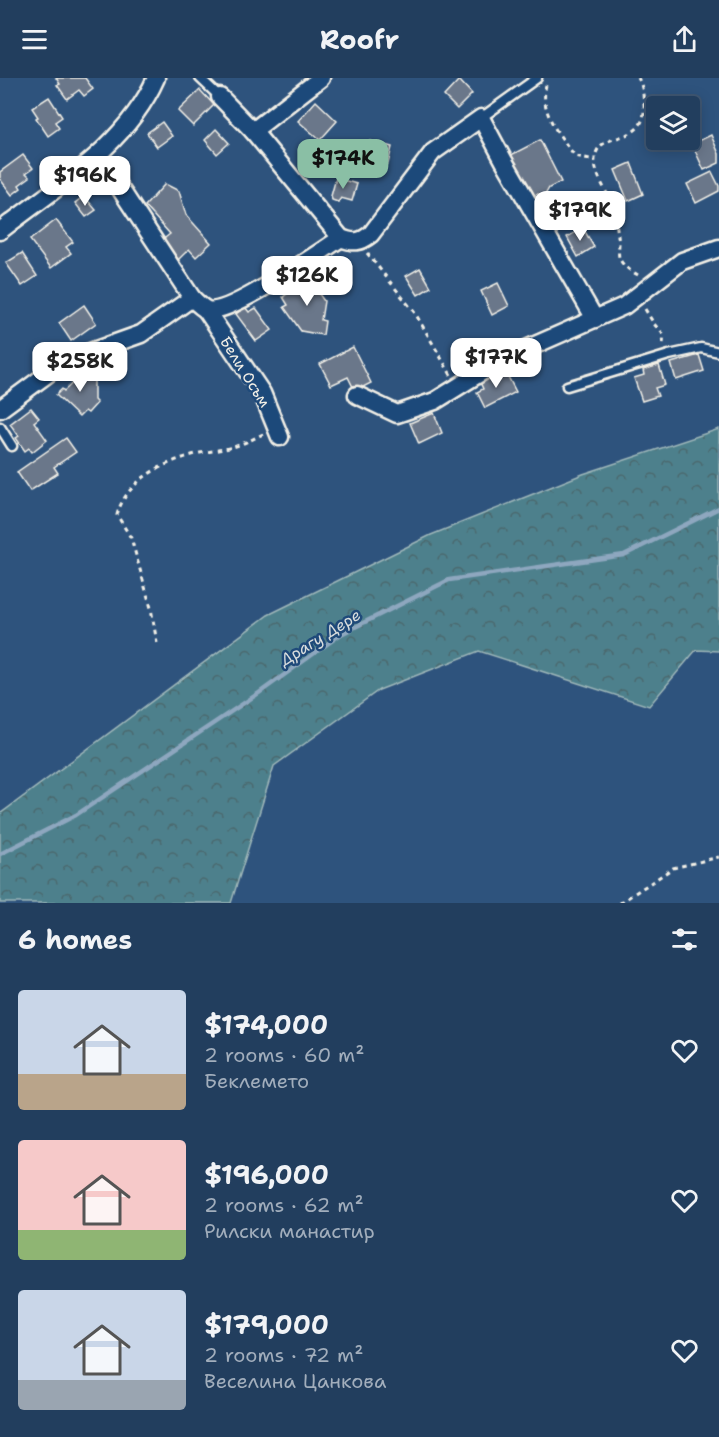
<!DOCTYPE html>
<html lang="en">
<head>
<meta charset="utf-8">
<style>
  body { margin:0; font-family:"Shantell Sans",sans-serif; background:#2a4564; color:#f1f3f6; height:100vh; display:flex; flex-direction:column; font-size:22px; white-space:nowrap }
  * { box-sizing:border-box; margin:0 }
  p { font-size:20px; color:#a2aebc }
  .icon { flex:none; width:33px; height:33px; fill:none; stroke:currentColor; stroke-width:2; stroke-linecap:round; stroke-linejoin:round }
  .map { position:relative; height:825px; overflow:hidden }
  .details { display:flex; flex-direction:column; background:#223e5e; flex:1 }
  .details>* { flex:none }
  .tools { position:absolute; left:646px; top:18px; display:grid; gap:12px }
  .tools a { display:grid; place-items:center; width:54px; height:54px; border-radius:6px; background:#223e5e; box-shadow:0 3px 15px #0003,0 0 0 2px #3f5773; font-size:30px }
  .price { position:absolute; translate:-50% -51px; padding:0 14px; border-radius:12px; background:#fff; color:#222; font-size:20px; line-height:39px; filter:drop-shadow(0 2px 3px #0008) }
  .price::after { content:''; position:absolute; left:50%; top:36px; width:18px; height:14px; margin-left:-9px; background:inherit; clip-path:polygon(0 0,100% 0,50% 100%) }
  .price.selected { background:#8abfa5; color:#111 }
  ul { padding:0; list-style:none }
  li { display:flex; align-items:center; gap:18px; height:150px; padding:0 18px }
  li span { display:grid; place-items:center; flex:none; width:168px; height:120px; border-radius:6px; color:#555 }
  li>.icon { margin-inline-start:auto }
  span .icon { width:72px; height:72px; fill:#fffc; stroke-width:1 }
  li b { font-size:26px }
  h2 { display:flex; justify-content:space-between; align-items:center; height:72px; padding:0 18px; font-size:26px }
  header { display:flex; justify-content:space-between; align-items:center; height:78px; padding:0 18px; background:#223e5e; font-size:27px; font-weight:700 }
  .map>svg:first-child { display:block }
</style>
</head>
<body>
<header><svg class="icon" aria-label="menu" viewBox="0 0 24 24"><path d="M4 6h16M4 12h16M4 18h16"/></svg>Roofr<svg class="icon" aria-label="share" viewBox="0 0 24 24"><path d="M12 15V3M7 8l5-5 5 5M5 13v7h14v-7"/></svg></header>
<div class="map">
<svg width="719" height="825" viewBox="0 0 719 825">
  <defs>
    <pattern id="forest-crowns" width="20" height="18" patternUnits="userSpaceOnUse" patternTransform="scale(1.5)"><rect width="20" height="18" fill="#4d808c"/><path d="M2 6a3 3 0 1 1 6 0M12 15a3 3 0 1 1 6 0" fill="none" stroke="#4b676c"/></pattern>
  </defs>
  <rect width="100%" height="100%" fill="#2e537d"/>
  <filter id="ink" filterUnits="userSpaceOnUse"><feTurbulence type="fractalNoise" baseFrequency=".0167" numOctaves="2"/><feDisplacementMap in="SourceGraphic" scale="12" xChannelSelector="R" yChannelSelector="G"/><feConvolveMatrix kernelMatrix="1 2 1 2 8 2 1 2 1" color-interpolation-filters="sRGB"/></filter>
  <g filter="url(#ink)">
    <path fill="url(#forest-crowns)" stroke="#a0b8ba" stroke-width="1.5" d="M 719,351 L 719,573 L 696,572 L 649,628 L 479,573 L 379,612 L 274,688 L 231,825 L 0,825 L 0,736 L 268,537 L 431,457 L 583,396 Z"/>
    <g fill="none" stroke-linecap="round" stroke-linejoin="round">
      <path stroke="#8ea7bf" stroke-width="4.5" d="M 0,776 L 76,737 L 259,615 L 341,556 L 449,502 L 624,477 L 719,430"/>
    </g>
    <g fill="#6b778a" stroke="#f4f1e8" stroke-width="1.5">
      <path d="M 56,0 L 85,0 L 93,11 L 84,18 L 79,12 L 67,21 L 57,7 L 60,6 Z"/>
      <path d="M 459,2 L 472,16 L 457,31 L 444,18 Z"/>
      <path d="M 200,12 L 214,27 L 193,48 L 178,33 Z"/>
      <path d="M 49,19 L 62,39 L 55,44 L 59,50 L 48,58 L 36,40 L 38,39 L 32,30 Z"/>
      <path d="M 316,23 L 337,43 L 320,62 L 298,43 Z"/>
      <path d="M 162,44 L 172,58 L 157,69 L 147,55 Z"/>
      <path d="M 216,51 L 229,65 L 217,76 L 205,62 Z"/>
      <path d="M 711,57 L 719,76 L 719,85 L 704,92 L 692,66 Z"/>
      <path d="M 540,62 L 561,104 L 549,110 L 545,117 L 538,116 L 529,121 L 511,77 Z"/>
      <path d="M 370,63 L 392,69 L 388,86 L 374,92 L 365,80 Z"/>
      <path d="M 23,77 L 33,90 L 26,95 L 30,99 L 19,107 L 21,110 L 12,117 L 0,101 L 0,94 Z"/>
      <path d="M 631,85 L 643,116 L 628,123 L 615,92 Z"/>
      <path d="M 712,94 L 719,108 L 719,113 L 696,125 L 687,106 Z"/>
      <path d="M 336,100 L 357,106 L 352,123 L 341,120 L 338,124 L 332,122 L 331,118 Z"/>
      <path d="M 165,106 L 179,113 L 186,137 L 211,165 L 196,179 L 189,171 L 178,182 L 161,163 L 170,156 L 145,128 Z"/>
      <path d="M 84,118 L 96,132 L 86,139 L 75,125 Z"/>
      <path d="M 56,142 L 73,164 L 66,169 L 71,175 L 51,190 L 30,162 Z"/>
      <path d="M 583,150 L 594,169 L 578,179 L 567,159 Z"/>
      <path d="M 22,175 L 37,198 L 22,208 L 6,185 Z"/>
      <path d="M 420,190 L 431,209 L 418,217 L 406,198 Z"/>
      <path d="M 312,198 L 323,213 L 319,216 L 324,223 L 321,242 L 325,243 L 323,257 L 301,253 L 284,229 L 288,227 L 283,219 Z"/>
      <path d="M 498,205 L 509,228 L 492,237 L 481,213 Z"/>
      <path d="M 84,227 L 96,245 L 71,263 L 59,245 Z"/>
      <path d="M 245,229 L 249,234 L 256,230 L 272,252 L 256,263 L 236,236 Z"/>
      <path d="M 353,269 L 371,305 L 355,313 L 348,299 L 331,307 L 320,286 Z"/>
      <path d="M 699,277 L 704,293 L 676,302 L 671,285 Z"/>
      <path d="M 79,287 L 94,302 L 94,322 L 97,325 L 88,335 L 85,333 L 79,339 L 56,317 L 62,311 L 64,313 L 79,299 L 73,293 Z"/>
      <path d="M 659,287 L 665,307 L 655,310 L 658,318 L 642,323 L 634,300 L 644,297 L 643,292 Z"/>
      <path d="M 504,291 L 516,314 L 485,330 L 477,314 L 483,311 L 480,304 Z"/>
      <path d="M 31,330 L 39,340 L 34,344 L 47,362 L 32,374 L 29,370 L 25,373 L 16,360 L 19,358 L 10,346 Z"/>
      <path d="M 434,335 L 442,355 L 419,366 L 410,345 Z"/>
      <path d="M 66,360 L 76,374 L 54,389 L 58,395 L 30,413 L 17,394 Z"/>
    </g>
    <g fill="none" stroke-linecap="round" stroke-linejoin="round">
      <defs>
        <g id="service">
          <path d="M 200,0 L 220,19"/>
          <path d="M 481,40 L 537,0"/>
          <path d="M 567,308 L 669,277 L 701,270 L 719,274"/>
          <path d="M 0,349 L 12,368"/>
        </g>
        <g id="minor">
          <path d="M 220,19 L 253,53 L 341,160 C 353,165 360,165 371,156 L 433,74 L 481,40 L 504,83 L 595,241"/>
          <path d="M 253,53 L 321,0"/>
          <path d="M 98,77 L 192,220"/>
          <path d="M 0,153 C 56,109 126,68 156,0"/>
          <path d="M 206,232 L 262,315 L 280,359"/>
          <path d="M 357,317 L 397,336 L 435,323 L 501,282 L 624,228 L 682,183 L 719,170"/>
          <path d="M 0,331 L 65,283 L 141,256 L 192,220 C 196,224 202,230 207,232 C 228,238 320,174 341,160"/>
        </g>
      </defs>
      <use href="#service" stroke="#f4f1e8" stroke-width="13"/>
      <use href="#minor" stroke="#f4f1e8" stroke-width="21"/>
      <g stroke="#f4f1e8" stroke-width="3" stroke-dasharray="4.5 4.5" stroke-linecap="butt">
        <path d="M 546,7 C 539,34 560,58 575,78 L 595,82"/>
        <path d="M 367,175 L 415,235 L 451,297"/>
        <path d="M 638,197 C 631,193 622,188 619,179 C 618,175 619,169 619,165 C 617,152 616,137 611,125 C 606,110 589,90 597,73 C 606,53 647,67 644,26 C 643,17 643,8 638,0"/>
        <path d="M 645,231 L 654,246 L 664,257 L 663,266"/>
        <path d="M 157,565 L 151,530 L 131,460 L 117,437 C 127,400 167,383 200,375 C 211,373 222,372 233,369 C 243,366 253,361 263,356"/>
        <path d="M 620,825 L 673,790 L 719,779"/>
      </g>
      <use href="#service" stroke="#1f4a7a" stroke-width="8"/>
      <use href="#minor" stroke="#1f4a7a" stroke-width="16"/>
    </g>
  </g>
  <g text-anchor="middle" stroke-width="5" stroke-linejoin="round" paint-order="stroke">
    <g font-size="15" fill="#f4f1e8" stroke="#1f4a7a">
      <text transform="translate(245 294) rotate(58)" y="5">Бели Осъм</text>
    </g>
    <g font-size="16" font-style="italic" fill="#dadede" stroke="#1f4a7a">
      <text transform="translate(320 559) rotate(-32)" y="6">Драгу Дере</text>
    </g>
  </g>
</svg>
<div class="tools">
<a><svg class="icon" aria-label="layers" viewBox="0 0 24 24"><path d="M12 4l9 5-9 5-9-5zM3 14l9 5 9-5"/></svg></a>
</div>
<b class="price selected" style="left:343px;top:112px">$174K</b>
<b class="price" style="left:85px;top:129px">$196K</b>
<b class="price" style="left:580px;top:164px">$179K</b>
<b class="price" style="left:307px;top:229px">$126K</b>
<b class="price" style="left:496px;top:311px">$177K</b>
<b class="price" style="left:80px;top:315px">$258K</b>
</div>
<section class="details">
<h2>6 homes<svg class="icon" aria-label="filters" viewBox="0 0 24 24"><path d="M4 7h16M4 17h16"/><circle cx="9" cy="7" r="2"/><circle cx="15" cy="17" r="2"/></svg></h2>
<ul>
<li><span style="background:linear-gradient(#c9d6e8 70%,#b9a48a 0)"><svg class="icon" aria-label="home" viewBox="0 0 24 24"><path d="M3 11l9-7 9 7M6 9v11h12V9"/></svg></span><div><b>$174,000</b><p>2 rooms · 60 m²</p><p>Беклемето</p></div><svg class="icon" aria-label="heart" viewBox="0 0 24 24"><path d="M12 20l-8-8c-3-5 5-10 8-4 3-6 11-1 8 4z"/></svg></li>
<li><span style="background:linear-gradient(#f6c9c9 75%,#8fb573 0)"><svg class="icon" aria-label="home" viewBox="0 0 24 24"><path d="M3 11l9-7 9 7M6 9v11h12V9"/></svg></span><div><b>$196,000</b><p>2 rooms · 62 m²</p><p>Рилски манастир</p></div><svg class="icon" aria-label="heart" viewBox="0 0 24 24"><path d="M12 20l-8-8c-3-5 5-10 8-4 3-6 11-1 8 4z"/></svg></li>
<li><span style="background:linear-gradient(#c9d6e8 75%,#9aa5b1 0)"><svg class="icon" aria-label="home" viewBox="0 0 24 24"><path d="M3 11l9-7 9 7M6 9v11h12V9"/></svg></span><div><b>$179,000</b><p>2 rooms · 72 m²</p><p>Веселина Цанкова</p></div><svg class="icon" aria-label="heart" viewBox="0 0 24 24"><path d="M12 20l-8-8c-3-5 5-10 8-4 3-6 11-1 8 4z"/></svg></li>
</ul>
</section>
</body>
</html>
